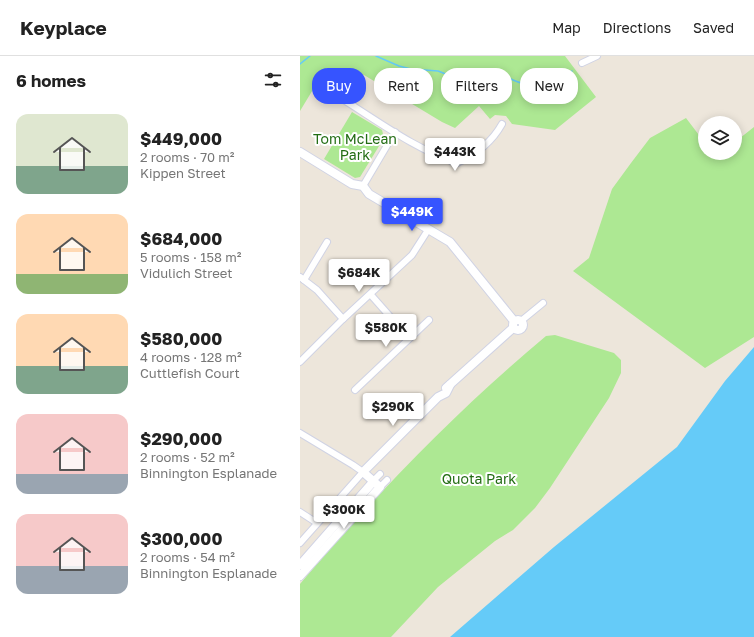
<!DOCTYPE html>
<html lang="en">
<head>
<meta charset="utf-8">
<style>
  body { margin:0; font-family:"Golos Text",sans-serif; background:#f2f2f2; color:#222; height:100vh; display:flex; flex-direction:column; font-size:15px; white-space:nowrap }
  * { box-sizing:border-box; margin:0 }
  p { font-size:13px; color:#767676 }
  .icon { flex:none; width:22px; height:22px; fill:none; stroke:currentColor; stroke-width:2; stroke-linecap:round; stroke-linejoin:round }
  .map { position:relative; flex:1; overflow:hidden }
  .drawer { display:flex; flex-direction:column; background:#fff; width:300px }
  .drawer>* { flex:none }
  .banner { position:absolute; left:12px; top:12px; width:380px; height:36px; display:flex; gap:8px }
  .controls { position:absolute; left:398px; top:60px; display:grid; gap:8px }
  .controls a { display:grid; place-items:center; width:44px; height:44px; border-radius:50%; background:#fff; box-shadow:0 2px 10px #0003; font-size:20px }
  .price { position:absolute; translate:-50% -34px; padding:0 9px; border-radius:4px; background:#fff; color:#222; font-size:13px; line-height:26px; filter:drop-shadow(0 1px 2px #0008) }
  .price::after { content:''; position:absolute; left:50%; top:24px; width:12px; height:9px; margin-left:-6px; background:inherit; clip-path:polygon(0 0,100% 0,50% 100%) }
  .price.current { background:#3654ff; color:#fff }
  ul { padding:0; list-style:none }
  li { display:flex; align-items:center; gap:12px; height:100px; padding:0 16px }
  li span { display:grid; place-items:center; flex:none; width:112px; height:80px; border-radius:12px; color:#555 }
  li>.icon { margin-inline-start:auto }
  span .icon { width:48px; height:48px; fill:#fffc; stroke-width:1 }
  li b { font-size:17px }
  h2 { display:flex; justify-content:space-between; align-items:center; height:48px; padding:0 16px; font-size:17px }
  .chip { padding:0 14px; border-radius:16px; background:#fff; box-shadow:0 2px 10px #0003; font-size:14px; line-height:36px }
  .chip.current { background:#3654ff; color:#fff }
  header { display:flex; align-items:center; gap:24px; box-sizing:border-box; height:56px; padding:0 20px; background:#fff; border-bottom:1px solid #e0e0e0 }
  header strong { font-size:19px }
  nav { display:flex; gap:22px; margin-inline-start:auto; font-size:14px }
  main { display:flex; flex:1; min-height:0 }
  .map>svg:first-child { display:block }
</style>
</head>
<body>
<header>
<strong>Keyplace</strong>
<nav><a>Map</a><a>Directions</a><a>Saved</a></nav>
</header>
<main>
<section class="drawer">
<h2>6 homes<svg class="icon" aria-label="filters" viewBox="0 0 24 24"><path d="M4 7h16M4 17h16"/><circle cx="9" cy="7" r="2"/><circle cx="15" cy="17" r="2"/></svg></h2>
<ul>
<li><span style="background:linear-gradient(#dfe7d0 65%,#7fa58c 0)"><svg class="icon" aria-label="home" viewBox="0 0 24 24"><path d="M3 11l9-7 9 7M6 9v11h12V9"/></svg></span><div><b>$449,000</b><p>2 rooms · 70 m²</p><p>Kippen Street</p></div></li>
<li><span style="background:linear-gradient(#ffd9b3 75%,#8fb573 0)"><svg class="icon" aria-label="home" viewBox="0 0 24 24"><path d="M3 11l9-7 9 7M6 9v11h12V9"/></svg></span><div><b>$684,000</b><p>5 rooms · 158 m²</p><p>Vidulich Street</p></div></li>
<li><span style="background:linear-gradient(#ffd9b3 65%,#7fa58c 0)"><svg class="icon" aria-label="home" viewBox="0 0 24 24"><path d="M3 11l9-7 9 7M6 9v11h12V9"/></svg></span><div><b>$580,000</b><p>4 rooms · 128 m²</p><p>Cuttlefish Court</p></div></li>
<li><span style="background:linear-gradient(#f6c9c9 75%,#9aa5b1 0)"><svg class="icon" aria-label="home" viewBox="0 0 24 24"><path d="M3 11l9-7 9 7M6 9v11h12V9"/></svg></span><div><b>$290,000</b><p>2 rooms · 52 m²</p><p>Binnington Esplanade</p></div></li>
<li><span style="background:linear-gradient(#f6c9c9 65%,#9aa5b1 0)"><svg class="icon" aria-label="home" viewBox="0 0 24 24"><path d="M3 11l9-7 9 7M6 9v11h12V9"/></svg></span><div><b>$300,000</b><p>2 rooms · 54 m²</p><p>Binnington Esplanade</p></div></li>
</ul>
</section>
<div class="map">
<svg width="454" height="581" viewBox="0 0 454 581">
  <rect width="100%" height="100%" fill="#ede6db"/>
  <g fill="#ade893">
    <path d="M 0,0 L 265,0 L 296,41 L 255,74 L 212,68 L 206,60 L 195,59 L 190,63 L 179,50 L 155,72 L 142,66 L 64,19 L 26,12 L 0,55 Z"/>
    <path d="M 52,56 L 82,74 L 84,82 L 60,121 L 55,122 L 24,103 Z"/>
    <path d="M 386,62 L 405,87 L 405,97 L 413,97 L 416,101 L 421,97 L 435,97 L 435,86 L 454,71 L 454,281 L 405,312 L 273,215 L 289,202 L 312,133 L 331,107 L 350,82 Z"/>
    <path d="M 255,279 L 314,297 L 321,304 L 321,317 L 309,342 L 250,432 L 235,452 L 213,474 L 195,485 L 138,531 L 91,581 L 0,581 L 0,528 C 75,439 156,355 246,280 Z"/>
  </g>
  <path fill="#65cbf8" d="M 454,291 L 454,581 L 150,581 L 254,491 L 377,391 L 425,325 Z"/>
  <g fill="none" stroke-linecap="round" stroke-linejoin="round">
    <g stroke="#65cbf8" stroke-width="1.5">
      <path d="M 76,0 L 99,10 L 111,13 L 138,15 L 156,22 L 169,20 L 188,13 C 197,16 205,20 213,24 C 235,34 254,27 272,15"/>
      <path d="M 0,8 L 10,0"/>
    </g>
    <defs>
      <g id="street">
        <path d="M 282,7 L 297,0"/>
        <path d="M 27,27 L 32,35 L 39,41 C 75,63 116,94 157,107 C 175,99 192,86 202,68"/>
        <path d="M 63,130 L 95,76"/>
        <path d="M 0,221 L 17,234 L 43,263"/>
        <path d="M 4,224 L 27,186"/>
        <path d="M 71,239 L 109,282"/>
        <path d="M 221,265 L 243,247"/>
        <path d="M 0,306 L 43,263 L 112,199 L 128,174"/>
        <path d="M 55,334 L 129,264"/>
        <path d="M 0,377 L 53,409 L 63,416 L 0,487"/>
        <path d="M 73,425 L 80,418"/>
        <path d="M 80,431 L 87,424"/>
        <path d="M 0,456 L 17,467"/>
      </g>
      <g id="secondary">
        <path d="M 0,96 L 52,128 L 63,130 L 69,138 L 150,186 L 214,265"/>
        <circle cx="218" cy="269" r="5"/>
        <path d="M 146,332 L 213,272"/>
        <path d="M 0,509 L 73,426"/>
        <path d="M 0,520 L 80,431 L 63,416 L 138,341 L 146,337 L 150,329"/>
      </g>
    </defs>
    <use href="#street" stroke="#d0d3e4" stroke-width="8"/>
    <use href="#secondary" stroke="#d0d3e4" stroke-width="10"/>
    <use href="#street" stroke="#fff" stroke-width="6"/>
    <use href="#secondary" stroke="#fff" stroke-width="8"/>
  </g>
  <g text-anchor="middle" stroke-width="4" stroke-linejoin="round" paint-order="stroke">
    <g font-size="14" fill="#236d14" stroke="#fff">
      <text x="55" y="88">Tom McLean<tspan x="55" dy="16">Park</tspan></text>
      <text x="179" y="428">Quota Park</text>
    </g>
  </g>
</svg>
<div class="controls">
<a><svg class="icon" aria-label="layers" viewBox="0 0 24 24"><path d="M12 4l9 5-9 5-9-5zM3 14l9 5 9-5"/></svg></a>
</div>
<b class="price" style="left:155px;top:116px">$443K</b>
<b class="price current" style="left:112px;top:176px">$449K</b>
<b class="price" style="left:59px;top:237px">$684K</b>
<b class="price" style="left:86px;top:292px">$580K</b>
<b class="price" style="left:93px;top:371px">$290K</b>
<b class="price" style="left:44px;top:474px">$300K</b>
<div class="banner">
<a class="chip current">Buy</a>
<a class="chip">Rent</a>
<a class="chip">Filters</a>
<a class="chip">New</a>
</div>
</div>
</main>
</body>
</html>
